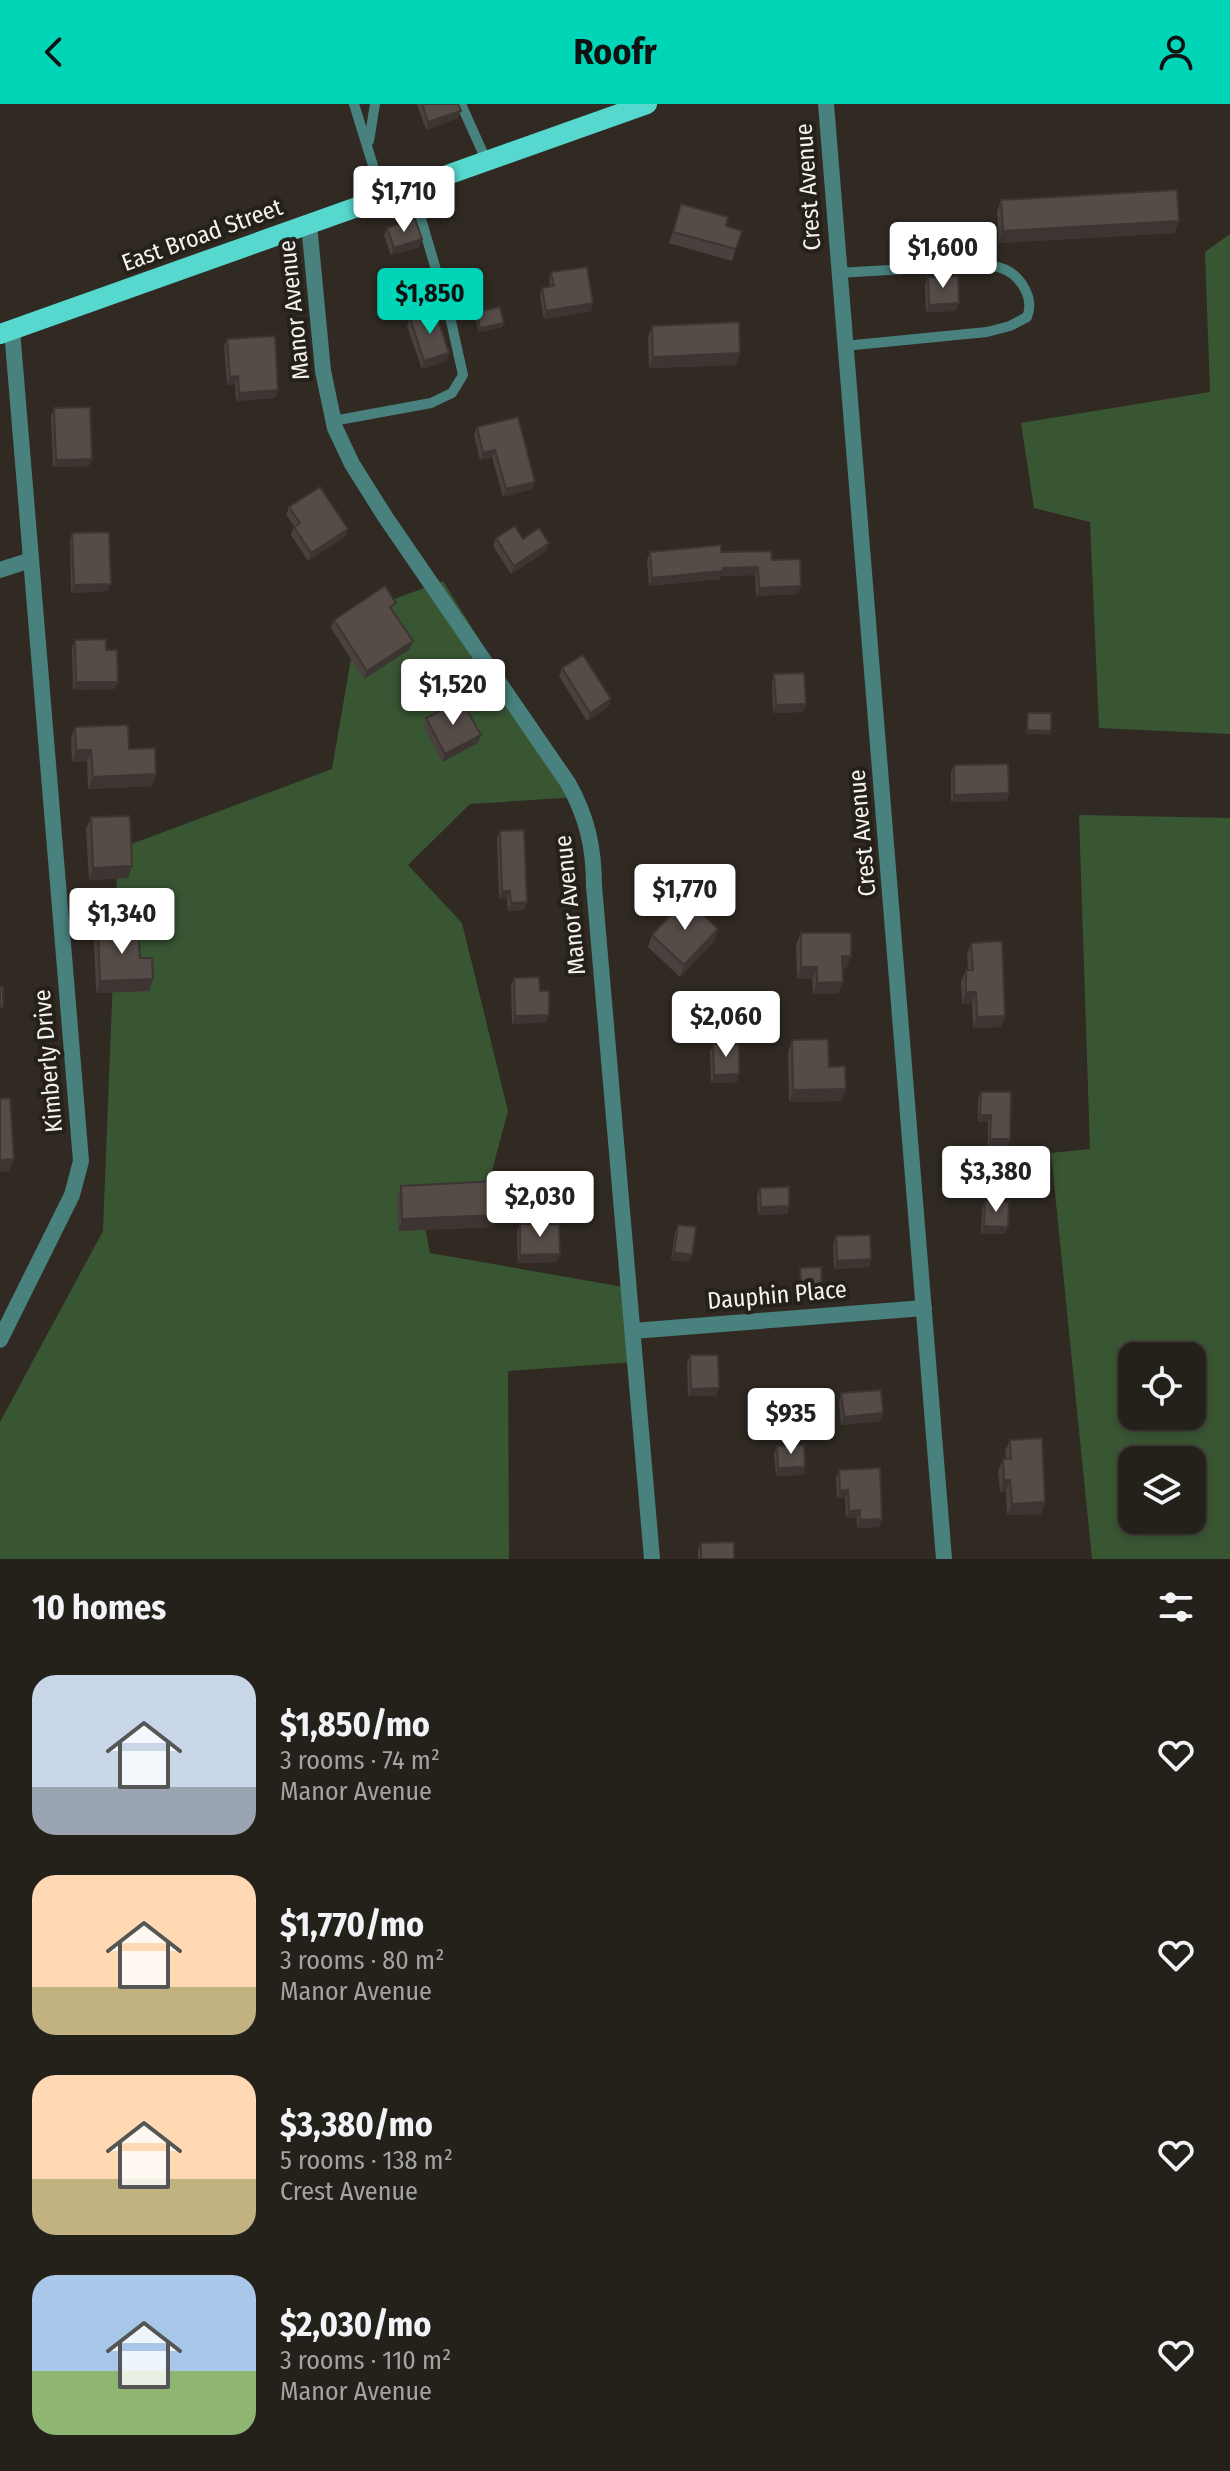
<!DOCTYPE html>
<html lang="en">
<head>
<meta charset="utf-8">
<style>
  body { margin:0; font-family:"Fira Sans Condensed",sans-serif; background:#302d27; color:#f1f3f6; height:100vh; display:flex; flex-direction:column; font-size:30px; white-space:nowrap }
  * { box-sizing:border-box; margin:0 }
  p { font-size:26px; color:#a3a3a2 }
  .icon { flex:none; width:44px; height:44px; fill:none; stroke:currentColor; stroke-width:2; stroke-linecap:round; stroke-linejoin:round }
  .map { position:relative; height:1455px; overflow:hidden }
  .details { display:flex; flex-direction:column; background:#24201a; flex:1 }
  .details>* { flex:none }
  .fabs { position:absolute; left:1118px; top:1238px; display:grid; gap:16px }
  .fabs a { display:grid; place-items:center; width:88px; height:88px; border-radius:16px; background:#24201a; box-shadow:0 4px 12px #0003,0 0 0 2px #413e39; font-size:40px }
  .price { position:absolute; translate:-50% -68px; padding:0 18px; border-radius:8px; background:#fff; color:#222; font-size:26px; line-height:52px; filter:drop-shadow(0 2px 4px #0008) }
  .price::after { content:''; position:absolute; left:50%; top:48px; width:24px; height:18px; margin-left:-12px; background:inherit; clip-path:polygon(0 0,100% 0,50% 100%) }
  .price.current { background:#00d5b7; color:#111 }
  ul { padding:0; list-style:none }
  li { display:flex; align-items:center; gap:24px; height:200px; padding:0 32px }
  li span { display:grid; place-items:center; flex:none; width:224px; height:160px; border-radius:24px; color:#555 }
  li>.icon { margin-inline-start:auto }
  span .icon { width:96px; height:96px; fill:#fffc; stroke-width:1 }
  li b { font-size:34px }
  h2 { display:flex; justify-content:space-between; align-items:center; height:96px; padding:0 32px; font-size:34px }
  header { display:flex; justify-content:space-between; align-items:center; height:104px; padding:0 32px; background:#00d5b7; color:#111; font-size:36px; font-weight:700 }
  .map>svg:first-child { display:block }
</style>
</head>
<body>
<header><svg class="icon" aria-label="back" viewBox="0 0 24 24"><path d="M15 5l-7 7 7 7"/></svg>Roofr<svg class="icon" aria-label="person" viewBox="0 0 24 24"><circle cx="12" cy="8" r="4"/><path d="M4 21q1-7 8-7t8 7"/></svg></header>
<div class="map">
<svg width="1230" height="1455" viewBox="0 0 1230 1455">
  <rect width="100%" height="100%" fill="#302a23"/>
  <g fill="#395633" fill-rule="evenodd">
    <path d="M 1230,130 L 1230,630 L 1099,624 L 1090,418 L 1034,404 L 1021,319 L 1210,288 L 1205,148 Z"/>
    <path d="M 443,477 L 577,693 L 470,700 L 408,761 L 462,819 L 508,1007 L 480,1111 L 424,1119 L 430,1149 L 629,1184 L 635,1258 L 508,1267 L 509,1455 L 0,1455 L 0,1318 L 103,1127 L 118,745 L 332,665 L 359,508 Z"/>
    <path d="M 1079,711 L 1230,714 L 1230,1455 L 1092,1455 L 1051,1049 L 1090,1045 ZM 1192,1252 L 1192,1312 L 1132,1312 L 1132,1252 ZM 1192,1356 L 1192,1416 L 1132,1416 L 1132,1356 Z"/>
  </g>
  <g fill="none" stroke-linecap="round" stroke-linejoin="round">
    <g stroke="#48817d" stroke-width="10">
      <path d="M 354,0 L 383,94"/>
      <path d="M 461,0 L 487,58"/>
      <path d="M 369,37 L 375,0"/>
      <path d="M 838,169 C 872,167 905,165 939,163 C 958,162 982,158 1001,164 C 1020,170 1035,194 1027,213 L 1010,222 L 987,228 L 844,242"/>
      <path d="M 333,317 L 431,299 L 452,289 L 463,271 L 451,217 L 412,84"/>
    </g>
    <g stroke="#48817d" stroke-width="16">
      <path d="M 309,120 L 323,267 L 335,324 L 352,360 L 386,414 L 568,679 C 587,713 594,743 594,782 L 652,1455"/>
      <path d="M 0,466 L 31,456"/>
      <path d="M 633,1227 L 924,1204"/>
      <path d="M 0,1236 L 72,1091 L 81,1057 L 12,226"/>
    </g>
    <path stroke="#48817d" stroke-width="16" d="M 826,0 L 944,1455"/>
    <path stroke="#56d8cf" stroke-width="20" d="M 0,230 L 647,0"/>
  </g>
  <g fill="#49413d">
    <path d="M 417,0 L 458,0 L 458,14 L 426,26 Z"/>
    <path d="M 1001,96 L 1175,129 L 999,139 L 997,108 Z"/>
    <path d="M 681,100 L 726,122 L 736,145 L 732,157 L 669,139 Z"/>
    <path d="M 387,124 L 419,143 L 391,151 L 384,132 Z"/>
    <path d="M 551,168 L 593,199 L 591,207 L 544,215 L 540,192 L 542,184 L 550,183 L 549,176 Z"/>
    <path d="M 928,173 L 956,207 L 926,208 L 925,181 Z"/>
    <path d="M 477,208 L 504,219 L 502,223 L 479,228 L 475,212 Z"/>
    <path d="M 410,214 L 449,249 L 446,257 L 422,265 L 407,222 Z"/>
    <path d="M 652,222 L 736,261 L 649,264 L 648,233 Z"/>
    <path d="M 227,235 L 278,286 L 275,294 L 236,297 L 235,280 L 227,281 L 224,242 Z"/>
    <path d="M 54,304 L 89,362 L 53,363 L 51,312 Z"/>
    <path d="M 477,323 L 532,385 L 503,393 L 492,353 L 480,356 L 474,331 Z"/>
    <path d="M 289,403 L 348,425 L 345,433 L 308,457 L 291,431 L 294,422 L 286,411 Z"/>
    <path d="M 72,429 L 108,487 L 71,489 L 70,436 Z"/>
    <path d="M 496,434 L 549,439 L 546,447 L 511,470 L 493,442 Z"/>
    <path d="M 650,448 L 721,448 L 772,456 L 798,490 L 756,492 L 755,471 L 721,472 L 720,475 L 649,482 L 647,456 Z"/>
    <path d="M 393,507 L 410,545 L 364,575 L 331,524 L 334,516 Z"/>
    <path d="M 75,536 L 106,546 L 115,585 L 73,586 L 72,544 Z"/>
    <path d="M 562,564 L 611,595 L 608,603 L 587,617 L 559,572 Z"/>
    <path d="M 774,570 L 806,600 L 803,608 L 773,609 L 772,578 Z"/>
    <path d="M 426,614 L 478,639 L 442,658 L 423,622 Z"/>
    <path d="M 75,623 L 129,645 L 156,670 L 152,682 L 88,685 L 87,657 L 72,658 L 71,634 Z"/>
    <path d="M 954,661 L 1009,689 L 1006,697 L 951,698 L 951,669 Z"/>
    <path d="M 91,713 L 128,774 L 89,776 L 86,725 Z"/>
    <path d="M 500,727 L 524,806 L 508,807 L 507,795 L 499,795 L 497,734 Z"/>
    <path d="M 718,825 L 714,837 L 680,873 L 648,843 L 652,831 Z"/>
    <path d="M 98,826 L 140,854 L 149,887 L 96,889 L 94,837 Z"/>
    <path d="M 801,829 L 847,863 L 842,864 L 843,878 L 838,890 L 813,890 L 812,875 L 797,875 L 796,841 Z"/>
    <path d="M 971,839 L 1005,912 L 1001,923 L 973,924 L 972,899 L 962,900 L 961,878 L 966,866 L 968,866 L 967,850 Z"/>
    <path d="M 514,874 L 540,887 L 549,911 L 546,918 L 512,920 L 511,882 Z"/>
    <path d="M 792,936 L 842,997 L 789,998 L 788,948 Z"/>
    <path d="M 713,940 L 739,970 L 737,978 L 711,979 L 710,948 Z"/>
    <path d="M 981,988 L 1010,1035 L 1008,1043 L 988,1043 L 988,1018 L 978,1018 L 978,995 Z"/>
    <path d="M 401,1082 L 498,1111 L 494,1123 L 398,1127 L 397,1094 Z"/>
    <path d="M 760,1084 L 789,1102 L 787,1110 L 758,1111 L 757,1091 Z"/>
    <path d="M 985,1097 L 1005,1130 L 981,1130 L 982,1105 Z"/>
    <path d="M 520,1120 L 560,1150 L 557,1158 L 518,1159 L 517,1128 Z"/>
    <path d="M 678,1121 L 689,1158 L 671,1156 L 675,1128 Z"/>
    <path d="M 836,1132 L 871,1155 L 869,1163 L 834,1165 L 833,1140 Z"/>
    <path d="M 690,1251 L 716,1292 L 688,1292 L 687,1259 Z"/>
    <path d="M 841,1289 L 881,1317 L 841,1321 L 839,1297 Z"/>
    <path d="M 1010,1336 L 1045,1398 L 1041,1410 L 1007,1411 L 1006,1387 L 1000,1388 L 998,1367 L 1003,1355 L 1006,1355 L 1005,1347 Z"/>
    <path d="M 777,1342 L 805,1363 L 803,1371 L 776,1372 L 774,1350 Z"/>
    <path d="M 839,1366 L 880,1423 L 857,1424 L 857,1414 L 846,1414 L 845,1394 L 837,1394 L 836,1374 Z"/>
    <path d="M 701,1439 L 734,1455 L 698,1455 L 698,1447 Z"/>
  </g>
  <g fill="#3c3532">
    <path d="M 461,7 L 458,14 L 426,26 L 428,18 Z"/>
    <path d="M 1179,117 L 1175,129 L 999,139 L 1003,127 Z"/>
    <path d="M 422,135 L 419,143 L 391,151 L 394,144 Z"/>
    <path d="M 593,199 L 591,207 L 544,215 L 546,207 Z"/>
    <path d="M 959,199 L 956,207 L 926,208 L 929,201 Z"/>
    <path d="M 504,219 L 502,223 L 479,228 L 480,224 Z"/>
    <path d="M 449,249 L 446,257 L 422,265 L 424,257 Z"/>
    <path d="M 740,249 L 736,261 L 649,264 L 653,253 Z"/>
    <path d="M 238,272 L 235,280 L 227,281 L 230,273 Z"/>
    <path d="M 278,286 L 275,294 L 236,297 L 239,289 Z"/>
    <path d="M 495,346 L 492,353 L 480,356 L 483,349 Z"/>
    <path d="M 92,355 L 89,362 L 53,363 L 56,356 Z"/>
    <path d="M 535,378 L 532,385 L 503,393 L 506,385 Z"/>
    <path d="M 348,425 L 345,433 L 308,457 L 311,449 Z"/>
    <path d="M 549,439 L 546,447 L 511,470 L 514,462 Z"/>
    <path d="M 758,463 L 755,471 L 721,472 L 720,475 L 649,482 L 652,474 L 723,464 Z"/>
    <path d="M 111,480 L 108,487 L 71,489 L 74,481 Z"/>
    <path d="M 801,482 L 798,490 L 756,492 L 759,484 Z"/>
    <path d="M 413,537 L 410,545 L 364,575 L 367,567 Z"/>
    <path d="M 76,578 L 118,578 L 115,585 L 73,586 Z"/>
    <path d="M 611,595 L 608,603 L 587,617 L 590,609 Z"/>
    <path d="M 806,600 L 803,608 L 773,609 L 776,601 Z"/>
    <path d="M 1027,626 L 1051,627 L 1050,631 L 1026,630 Z"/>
    <path d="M 481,631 L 478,639 L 442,658 L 445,650 Z"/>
    <path d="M 76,646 L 91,646 L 87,657 L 72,658 Z"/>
    <path d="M 156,670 L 152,682 L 88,685 L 93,673 Z"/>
    <path d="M 1009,689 L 1006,697 L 951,698 L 954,691 Z"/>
    <path d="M 132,762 L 128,774 L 89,776 L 93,764 Z"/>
    <path d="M 502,787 L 510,787 L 507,795 L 499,795 Z"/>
    <path d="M 527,798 L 524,806 L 508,807 L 511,799 Z"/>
    <path d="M 718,825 L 714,837 L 680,873 L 684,861 Z"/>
    <path d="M 842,852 L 851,852 L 847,863 L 838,864 Z"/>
    <path d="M 801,863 L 817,863 L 812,875 L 797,875 Z"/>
    <path d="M 153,875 L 149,887 L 96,889 L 100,877 Z"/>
    <path d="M 843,878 L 838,890 L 813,890 L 817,879 Z"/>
    <path d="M 966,888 L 976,888 L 972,899 L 962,900 Z"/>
    <path d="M 549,911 L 546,918 L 512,920 L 515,912 Z"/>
    <path d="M 1005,912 L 1001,923 L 973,924 L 977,913 Z"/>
    <path d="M 739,970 L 737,978 L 711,979 L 714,971 Z"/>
    <path d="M 846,985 L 842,997 L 789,998 L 793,986 Z"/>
    <path d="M 980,1011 L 991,1011 L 988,1018 L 978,1018 Z"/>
    <path d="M 990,1035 L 1010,1035 L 1008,1043 L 988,1043 Z"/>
    <path d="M 14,1055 L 10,1067 L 0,1068 L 0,1056 Z"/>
    <path d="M 789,1102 L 787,1110 L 758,1111 L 761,1103 Z"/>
    <path d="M 498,1111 L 494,1123 L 398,1127 L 402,1115 Z"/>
    <path d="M 984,1122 L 1008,1123 L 1005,1130 L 981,1130 Z"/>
    <path d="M 674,1148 L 692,1151 L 689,1158 L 671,1156 Z"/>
    <path d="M 560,1150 L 557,1158 L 518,1159 L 520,1151 Z"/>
    <path d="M 871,1155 L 869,1163 L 834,1165 L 837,1157 Z"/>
    <path d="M 822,1182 L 820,1186 L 799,1187 L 801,1183 Z"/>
    <path d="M 719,1284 L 716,1292 L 688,1292 L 691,1285 Z"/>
    <path d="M 883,1309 L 881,1317 L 841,1321 L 844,1313 Z"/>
    <path d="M 805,1363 L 803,1371 L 776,1372 L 778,1364 Z"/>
    <path d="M 1004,1376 L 1010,1376 L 1006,1387 L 1000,1388 Z"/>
    <path d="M 848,1386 L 845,1394 L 837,1394 L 840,1387 Z"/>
    <path d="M 1045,1398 L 1041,1410 L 1007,1411 L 1012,1400 Z"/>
    <path d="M 860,1406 L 857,1414 L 846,1414 L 849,1407 Z"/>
    <path d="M 882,1415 L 880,1423 L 857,1424 L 860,1416 Z"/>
  </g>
  <g fill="#554c47" stroke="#3c3532" stroke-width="2">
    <path d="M 422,0 L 458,0 L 461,7 L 428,18 Z"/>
    <path d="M 1177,86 L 1179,117 L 1003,127 L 1001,96 Z"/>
    <path d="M 681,100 L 728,113 L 726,122 L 742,127 L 736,145 L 673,128 Z"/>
    <path d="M 415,115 L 422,135 L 394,144 L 387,124 Z"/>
    <path d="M 587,163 L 593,199 L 546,207 L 542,184 L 554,182 L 551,168 Z"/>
    <path d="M 958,172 L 959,199 L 929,201 L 928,173 Z"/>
    <path d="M 500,203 L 504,219 L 480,224 L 477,208 Z"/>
    <path d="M 435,206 L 449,249 L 424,257 L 410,214 Z"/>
    <path d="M 739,218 L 740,249 L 653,253 L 652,222 Z"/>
    <path d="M 275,232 L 278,286 L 239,289 L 238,272 L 230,273 L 227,235 Z"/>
    <path d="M 90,303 L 92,355 L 56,356 L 54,304 Z"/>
    <path d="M 518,313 L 535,378 L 506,385 L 495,346 L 483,349 L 477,323 Z"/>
    <path d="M 320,383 L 348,425 L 311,449 L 294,423 L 300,419 L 289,403 Z"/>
    <path d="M 515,422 L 523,435 L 539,424 L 549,439 L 514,462 L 496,434 Z"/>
    <path d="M 109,428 L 111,480 L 74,481 L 72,429 Z"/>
    <path d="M 721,441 L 721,448 L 771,447 L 772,456 L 800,455 L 801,482 L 759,484 L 758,463 L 723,464 L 723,467 L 652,474 L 650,448 Z"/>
    <path d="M 385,482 L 396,499 L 390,503 L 413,537 L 367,567 L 334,516 Z"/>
    <path d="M 106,535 L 106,546 L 117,546 L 118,578 L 76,578 L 75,536 Z"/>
    <path d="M 583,551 L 611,595 L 590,609 L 562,564 Z"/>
    <path d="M 804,569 L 806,600 L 776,601 L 774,570 Z"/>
    <path d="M 461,596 L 481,631 L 445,650 L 426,614 Z"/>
    <path d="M 1028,609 L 1051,609 L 1051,627 L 1027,626 Z"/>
    <path d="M 128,621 L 129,645 L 155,644 L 156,670 L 93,673 L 91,646 L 76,646 L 75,623 Z"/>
    <path d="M 1008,660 L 1009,689 L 954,691 L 954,661 Z"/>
    <path d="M 130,712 L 132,762 L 93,764 L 91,713 Z"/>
    <path d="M 524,726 L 527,798 L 511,799 L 510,787 L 502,787 L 500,727 Z"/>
    <path d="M 686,795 L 718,825 L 684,861 L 652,831 Z"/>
    <path d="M 138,824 L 140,854 L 152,854 L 153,875 L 100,877 L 98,826 Z"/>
    <path d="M 801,829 L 851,829 L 851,852 L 842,852 L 843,878 L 817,879 L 817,863 L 801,863 Z"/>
    <path d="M 1002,837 L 1005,912 L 977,913 L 976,888 L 966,888 L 966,866 L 973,866 L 971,839 Z"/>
    <path d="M 539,873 L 540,887 L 549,887 L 549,911 L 515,912 L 514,874 Z"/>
    <rect x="0" y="883" width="3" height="20"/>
    <path d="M 828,935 L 829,963 L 845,962 L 846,985 L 793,986 L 792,936 Z"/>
    <path d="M 713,940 L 739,940 L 739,970 L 714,971 Z"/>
    <path d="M 981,988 L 1011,988 L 1010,1035 L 990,1035 L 991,1011 L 980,1011 Z"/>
    <path d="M 10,994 L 14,1055 L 0,1056 L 0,995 Z"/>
    <path d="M 496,1077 L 498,1111 L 402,1115 L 401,1082 Z"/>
    <path d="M 789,1083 L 789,1102 L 761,1103 L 760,1084 Z"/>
    <path d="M 985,1097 L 1009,1098 L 1008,1123 L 984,1122 Z"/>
    <path d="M 520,1120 L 559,1120 L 560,1150 L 520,1151 Z"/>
    <path d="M 678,1121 L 696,1123 L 692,1151 L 674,1148 Z"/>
    <path d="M 870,1131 L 871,1155 L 837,1157 L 836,1132 Z"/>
    <path d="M 821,1163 L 822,1182 L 801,1183 L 800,1164 Z"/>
    <path d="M 690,1251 L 718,1251 L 719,1284 L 691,1285 Z"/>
    <path d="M 881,1286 L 883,1309 L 844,1313 L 841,1289 Z"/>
    <path d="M 1042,1334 L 1045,1398 L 1012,1400 L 1010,1376 L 1004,1376 L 1003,1355 L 1011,1355 L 1010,1336 Z"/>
    <path d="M 804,1341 L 805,1363 L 778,1364 L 777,1342 Z"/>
    <path d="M 880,1364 L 882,1415 L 860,1416 L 860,1406 L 849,1407 L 848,1386 L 840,1387 L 839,1366 Z"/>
    <path d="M 734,1438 L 734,1455 L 701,1455 L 701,1439 Z"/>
  </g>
  <g text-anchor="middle" stroke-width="8" stroke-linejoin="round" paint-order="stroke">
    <g font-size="24" fill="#f6f2ed" stroke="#26201a">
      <text transform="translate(808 83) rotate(-94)" y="8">Crest Avenue</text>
      <text transform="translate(202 131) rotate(-20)" y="8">East Broad Street</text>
      <text transform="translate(294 206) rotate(-96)" y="8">Manor Avenue</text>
      <text transform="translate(862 729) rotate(-95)" y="8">Crest Avenue</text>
      <text transform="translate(570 801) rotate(-96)" y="8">Manor Avenue</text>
      <text transform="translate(48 957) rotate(-95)" y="8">Kimberly Drive</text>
      <text transform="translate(777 1191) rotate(-5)" y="8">Dauphin Place</text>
    </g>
  </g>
</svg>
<div class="fabs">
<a><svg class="icon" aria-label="locate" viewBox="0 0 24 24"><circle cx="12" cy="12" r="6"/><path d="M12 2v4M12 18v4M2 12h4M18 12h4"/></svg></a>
<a><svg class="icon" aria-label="layers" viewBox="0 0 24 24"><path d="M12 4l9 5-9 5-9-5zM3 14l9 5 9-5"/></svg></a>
</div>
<b class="price" style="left:404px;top:130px">$1,710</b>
<b class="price" style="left:943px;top:186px">$1,600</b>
<b class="price current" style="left:430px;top:232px">$1,850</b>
<b class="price" style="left:453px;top:623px">$1,520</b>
<b class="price" style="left:685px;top:828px">$1,770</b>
<b class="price" style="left:122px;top:852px">$1,340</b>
<b class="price" style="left:726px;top:955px">$2,060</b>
<b class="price" style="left:996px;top:1110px">$3,380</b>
<b class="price" style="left:540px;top:1135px">$2,030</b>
<b class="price" style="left:791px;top:1352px">$935</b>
</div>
<section class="details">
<h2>10 homes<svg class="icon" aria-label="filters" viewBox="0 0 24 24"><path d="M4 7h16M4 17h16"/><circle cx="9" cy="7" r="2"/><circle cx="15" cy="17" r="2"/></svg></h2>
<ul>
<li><span style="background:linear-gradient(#c9d6e8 70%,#9aa5b1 0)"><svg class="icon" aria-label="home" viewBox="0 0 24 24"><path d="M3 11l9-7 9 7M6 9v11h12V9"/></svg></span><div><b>$1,850/mo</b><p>3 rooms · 74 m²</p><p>Manor Avenue</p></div><svg class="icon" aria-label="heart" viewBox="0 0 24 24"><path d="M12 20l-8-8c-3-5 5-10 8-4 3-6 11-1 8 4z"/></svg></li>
<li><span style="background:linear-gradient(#ffd9b3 70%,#c2b280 0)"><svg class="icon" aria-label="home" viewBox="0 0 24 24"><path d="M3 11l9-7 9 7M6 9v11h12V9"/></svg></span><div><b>$1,770/mo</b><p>3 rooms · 80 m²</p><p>Manor Avenue</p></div><svg class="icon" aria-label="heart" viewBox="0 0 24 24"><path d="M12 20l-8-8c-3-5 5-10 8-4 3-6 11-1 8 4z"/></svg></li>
<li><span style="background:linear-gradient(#ffd9b3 65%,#c2b280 0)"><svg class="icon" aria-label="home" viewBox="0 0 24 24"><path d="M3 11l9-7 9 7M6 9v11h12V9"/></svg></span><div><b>$3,380/mo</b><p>5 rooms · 138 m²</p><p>Crest Avenue</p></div><svg class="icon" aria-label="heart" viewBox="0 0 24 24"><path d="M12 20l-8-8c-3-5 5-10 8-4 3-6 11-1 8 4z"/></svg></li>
<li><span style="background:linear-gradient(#a9c7e8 60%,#8fb573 0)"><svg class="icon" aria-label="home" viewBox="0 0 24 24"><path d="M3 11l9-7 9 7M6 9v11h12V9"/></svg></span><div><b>$2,030/mo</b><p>3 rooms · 110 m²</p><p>Manor Avenue</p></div><svg class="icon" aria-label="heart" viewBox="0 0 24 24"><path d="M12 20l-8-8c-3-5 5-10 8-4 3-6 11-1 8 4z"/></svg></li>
</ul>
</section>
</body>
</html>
